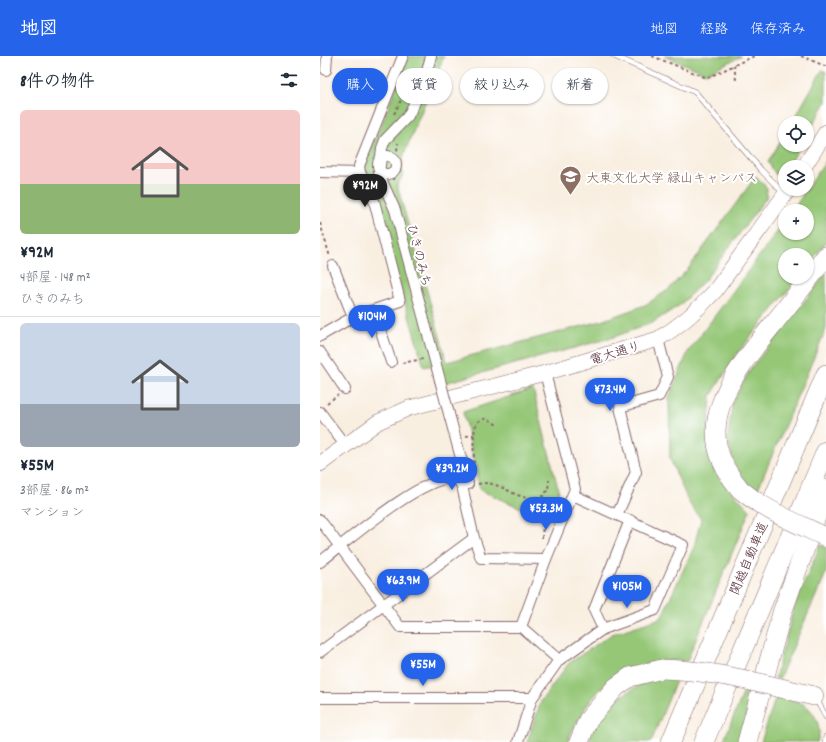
<!DOCTYPE html>
<html lang="ja">
<head>
<meta charset="utf-8">
<style>
  body { margin:0; font-family:Dekko,"Klee One",sans-serif; background:#f6f6f7; color:#1f2937; height:100vh; display:flex; flex-direction:column; font-size:15px; white-space:nowrap }
  * { box-sizing:border-box; margin:0 }
  p { font-size:13px; color:#747a83 }
  .icon { flex:none; width:22px; height:22px; fill:none; stroke:currentColor; stroke-width:2; stroke-linecap:round; stroke-linejoin:round }
  .map { position:relative; flex:1; overflow:hidden }
  .details { display:flex; flex-direction:column; background:#fff; width:320px }
  .details>* { flex:none }
  .guide { position:absolute; left:12px; top:12px; width:380px; height:36px; display:flex; gap:8px }
  .fabs { position:absolute; left:458px; top:60px; display:grid; gap:8px }
  .fabs a { display:grid; place-items:center; width:36px; height:36px; border-radius:50%; background:#fff; box-shadow:0 1px 3px #0004; font-size:20px }
  .price { position:absolute; translate:-50% -34px; padding:0 9px; border-radius:14px; background:#2563eb; color:#fff; font-size:13px; line-height:26px; filter:drop-shadow(0 1px 2px #0008) }
  .price::after { content:''; position:absolute; left:50%; top:24px; width:12px; height:9px; margin-left:-6px; background:inherit; clip-path:polygon(0 0,100% 0,50% 100%) }
  .price.active { background:#222; color:#fff }
  ul { padding:0; list-style:none }
  li { display:grid; align-content:center; gap:8px; height:212px; padding:0 20px }
  li+li { border-top:1px solid #e0e1e3 }
  li span { display:grid; place-items:center; height:124px; border-radius:6px; color:#555 }
  li>.icon { margin-inline-start:auto }
  span .icon { width:72px; height:72px; fill:#fffc; stroke-width:1 }
  li b { font-size:17px }
  h2 { display:flex; justify-content:space-between; align-items:center; height:48px; padding:0 20px; font-size:17px }
  .tag { padding:0 14px; border-radius:18px; background:#fff; box-shadow:0 1px 3px #0004; font-size:14px; line-height:36px }
  .tag.active { background:#2563eb; color:#fff }
  header { display:flex; align-items:center; gap:24px; box-sizing:border-box; height:56px; padding:0 20px; background:#2563eb; color:#fff }
  header strong { font-size:19px }
  nav { display:flex; gap:22px; margin-inline-start:auto; font-size:14px }
  main { display:flex; flex:1; min-height:0 }
  .map>svg:first-child { display:block }
</style>
</head>
<body>
<header>
<strong>地図</strong>
<nav><a>地図</a><a>経路</a><a>保存済み</a></nav>
</header>
<main>
<section class="details">
<h2>8件の物件<svg class="icon" aria-label="filters" viewBox="0 0 24 24"><path d="M4 7h16M4 17h16"/><circle cx="9" cy="7" r="2"/><circle cx="15" cy="17" r="2"/></svg></h2>
<ul>
<li><span style="background:linear-gradient(#f6c9c9 60%,#8fb573 0)"><svg class="icon" aria-label="home" viewBox="0 0 24 24"><path d="M3 11l9-7 9 7M6 9v11h12V9"/></svg></span><div><b>¥92M</b><p>4部屋 · 148 m²</p><p>ひきのみち</p></div></li>
<li><span style="background:linear-gradient(#c9d6e8 65%,#9aa5b1 0)"><svg class="icon" aria-label="home" viewBox="0 0 24 24"><path d="M3 11l9-7 9 7M6 9v11h12V9"/></svg></span><div><b>¥55M</b><p>3部屋 · 86 m²</p><p>マンション</p></div></li>
</ul>
</section>
<div class="map">
<svg width="506" height="686" viewBox="0 0 506 686">
  <rect width="100%" height="100%" fill="#fff"/>
  <filter id="ink" filterUnits="userSpaceOnUse"><feTurbulence type="fractalNoise" baseFrequency=".025" numOctaves="2"/><feDisplacementMap in="SourceGraphic" scale="8" xChannelSelector="R" yChannelSelector="G"/><feConvolveMatrix kernelMatrix="1 2 1 2 8 2 1 2 1" color-interpolation-filters="sRGB"/></filter>
  <filter id="wash" filterUnits="userSpaceOnUse"><feTurbulence type="fractalNoise" baseFrequency=".012" numOctaves="4" result="noise"/><feDisplacementMap in="SourceGraphic" scale="16" xChannelSelector="R" yChannelSelector="G"/><feGaussianBlur stdDeviation="0.9" result="paint"/><feColorMatrix in="noise" values="0 0 0 0 0 0 0 0 0 0 0 0 0 0 0 0 0 1.4 0 .05"/><feComposite in="paint" operator="in"/></filter>
  <g filter="url(#wash)">
    <rect width="100%" height="100%" fill="#f9efe1"/>
    <g fill="#95c777" stroke="#707351">
      <path d="M 88,0 L 124,0 L 83,101 L 82,121 L 77,129 L 127,306 L 281,265 L 325,249 L 348,234 L 368,213 L 436,120 L 447,132 L 446,142 L 384,225 L 360,249 L 332,267 L 291,282 L 117,329 L 112,309 L 104,311 L 45,113 L 47,99 L 61,70 Z"/>
      <path d="M 344,0 L 422,0 L 386,17 Z"/>
      <path d="M 502,14 L 506,16 L 506,46 L 490,74 L 487,72 L 487,67 L 477,67 L 473,65 Z"/>
      <path d="M 465,78 L 465,89 L 481,89 L 468,111 L 465,111 L 463,118 L 456,119 L 448,106 Z"/>
      <path d="M 506,105 L 506,186 L 487,211 L 487,199 L 465,199 L 465,221 L 479,221 L 416,299 L 391,340 L 388,378 L 399,422 L 430,454 L 367,605 C 319,602 284,618 260,661 C 256,669 250,677 248,686 L 207,686 L 221,645 L 249,607 L 292,578 L 341,562 L 374,491 L 381,463 L 369,447 L 350,403 L 349,341 L 368,296 L 465,165 L 465,177 L 487,177 L 487,155 L 472,155 Z"/>
      <path d="M 506,217 L 506,273 L 437,435 L 426,425 L 415,410 L 407,383 L 413,345 L 431,312 L 472,262 Z"/>
      <path d="M 213,333 L 239,436 L 226,463 L 160,434 L 143,356 Z"/>
      <path d="M 500,489 L 506,491 L 506,517 L 459,623 L 455,622 L 474,552 Z"/>
      <path d="M 358,620 L 331,686 L 269,686 L 272,675 L 298,642 L 331,622 Z"/>
      <path d="M 425,633 L 435,635 L 421,686 L 403,686 Z"/>
      <path d="M 456,640 C 465,642 475,644 483,648 C 495,654 503,673 497,686 L 441,686 Z"/>
    </g>
  </g>
  <g filter="url(#ink)">
    <g fill="none" stroke-linecap="round" stroke-linejoin="round">
      <defs>
        <g id="lane">
          <path d="M 294,0 L 375,36 L 441,114 L 464,137"/>
          <path d="M 496,643 L 506,661"/>
          <path d="M 505,686 L 506,681"/>
        </g>
        <g id="street">
          <path d="M 111,0 L 103,30 L 88,60 L 65,84 L 62,92 L 59,118 L 75,154 L 120,324"/>
          <path d="M 6,14 L 7,0"/>
          <circle cx="67" cy="109" r="9"/>
          <path d="M 0,116 L 40,117"/>
          <path d="M 13,210 L 33,261"/>
          <path d="M 54,254 L 71,306"/>
          <path d="M 0,280 L 33,261 L 80,245 L 51,133 L 40,117 L 39,110 L 83,0"/>
          <path d="M 0,296 L 25,333"/>
          <path d="M 225,317 L 255,433 L 226,503 L 201,571 L 239,604"/>
          <path d="M 0,356 L 25,389"/>
          <path d="M 129,358 L 148,428 L 142,430"/>
          <path d="M 297,459 L 316,416 L 300,351 L 339,340 L 348,321 L 338,283"/>
          <path d="M 0,464 L 80,571 L 201,571"/>
          <path d="M 0,506 C 29,484 97,424 131,422 C 137,421 139,426 142,430 L 154,482 L 161,502 L 226,503"/>
          <path d="M 283,573 L 274,554 L 310,464"/>
          <path d="M 0,596 L 154,482"/>
          <path d="M 0,642 L 212,642"/>
          <path d="M 198,686 L 212,642 L 239,604 L 283,573 L 335,554 L 363,489 L 253,439"/>
        </g>
        <g id="secondary">
          <path d="M 484,111 L 506,76"/>
          <path d="M 0,408 L 58,366 L 89,352 L 225,317 L 338,283 C 360,270 378,254 395,235 L 469,133"/>
        </g>
        <g id="highway">
          <path d="M 421,434 C 366,373 413,318 454,267 C 472,245 489,223 506,200"/>
          <path d="M 465,633 L 494,640"/>
          <path d="M 259,686 L 268,664 L 296,631 L 310,621 L 342,613"/>
          <path d="M 351,686 L 506,318"/>
          <path d="M 384,686 L 506,395"/>
          <path d="M 427,686 L 462,557 L 506,433"/>
        </g>
      </defs>
      <use href="#lane" stroke="#87686b" stroke-width="6"/>
      <use href="#street" stroke="#87686b" stroke-width="12"/>
      <use href="#secondary" stroke="#87686b" stroke-width="16"/>
      <use href="#highway" stroke="#87686b" stroke-width="20"/>
      <g stroke="#87686b" stroke-width="2" stroke-dasharray="3 3" stroke-linecap="butt">
        <path d="M 332,0 L 387,22 L 434,0"/>
        <path d="M 481,0 L 505,10 L 506,8"/>
        <path d="M 414,9 L 416,24"/>
        <path d="M 74,58 L 80,46 L 86,25"/>
        <path d="M 73,124 L 78,87"/>
        <path d="M 0,167 L 10,201"/>
        <path d="M 82,307 L 103,303"/>
        <path d="M 7,347 L 18,339"/>
        <path d="M 146,380 L 154,379"/>
        <path d="M 154,407 C 154,391 148,347 177,369"/>
        <path d="M 158,428 C 178,423 191,441 210,442 C 214,442 219,441 223,440 L 228,434 L 229,424"/>
        <path d="M 222,482 L 224,456 L 222,448 L 223,440"/>
      </g>
      <use href="#lane" stroke="#fff" stroke-width="5"/>
      <use href="#street" stroke="#fff" stroke-width="10"/>
      <use href="#secondary" stroke="#fff" stroke-width="15"/>
      <use href="#highway" stroke="#fff" stroke-width="19"/>
      <defs>
        <path id="street-bridge" d="M 120,324 L 129,358"/>
        <g id="highway-bridge">
          <path d="M 421,434 C 446,455 476,467 506,481"/>
          <path d="M 342,613 C 384,614 424,623 465,633"/>
        </g>
      </defs>
      <use href="#street-bridge" stroke="#87686b" stroke-width="12" stroke-linecap="butt"/>
      <use href="#highway-bridge" stroke="#87686b" stroke-width="20" stroke-linecap="butt"/>
      <use href="#street-bridge" stroke="#fff" stroke-width="10"/>
      <use href="#highway-bridge" stroke="#fff" stroke-width="19"/>
    </g>
  </g>
  <defs>
    <symbol id="university-pin" viewBox="-11 -11 22 30"><path d="M0 17L-7.5 6A9.5 9.5 0 1 1 7.5 6Z" fill="#8d6e63" stroke="#fff"/><path d="M0-5L7-2L0 1L-7-2ZM-4 1L0 2.5L4 1V4Q0 6-4 4Z" fill="#fff"/></symbol>
  </defs>
  <g fill-rule="evenodd">
    <use href="#university-pin" x="238" y="108" width="25" height="34"/>
  </g>
  <g text-anchor="middle" stroke-width="4" stroke-linejoin="round" paint-order="stroke">
    <g font-size="13" fill="#785e54" stroke="#fff" text-anchor="start">
      <text x="266" y="126">大東文化大学 緑山キャンパス</text>
    </g>
    <g font-size="13" fill="#4a1f2b" stroke="#fff">
      <text transform="translate(100 199) rotate(76)" y="5">ひきのみち</text>
      <text transform="translate(295 296) rotate(-17)" y="5">電大通り</text>
      <text transform="translate(428 502) rotate(-67)" y="5">関越自動車道</text>
    </g>
  </g>
</svg>
<div class="fabs">
<a><svg class="icon" aria-label="locate" viewBox="0 0 24 24"><circle cx="12" cy="12" r="6"/><path d="M12 2v4M12 18v4M2 12h4M18 12h4"/></svg></a>
<a><svg class="icon" aria-label="layers" viewBox="0 0 24 24"><path d="M12 4l9 5-9 5-9-5zM3 14l9 5 9-5"/></svg></a>
<a>+</a>
<a>−</a>
</div>
<b class="price active" style="left:45px;top:152px">¥92M</b>
<b class="price" style="left:52px;top:283px">¥104M</b>
<b class="price" style="left:290px;top:356px">¥73.4M</b>
<b class="price" style="left:132px;top:435px">¥39.2M</b>
<b class="price" style="left:226px;top:475px">¥53.3M</b>
<b class="price" style="left:83px;top:547px">¥63.9M</b>
<b class="price" style="left:307px;top:553px">¥105M</b>
<b class="price" style="left:103px;top:631px">¥55M</b>
<div class="guide">
<a class="tag active">購入</a>
<a class="tag">賃貸</a>
<a class="tag">絞り込み</a>
<a class="tag">新着</a>
</div>
</div>
</main>
</body>
</html>
